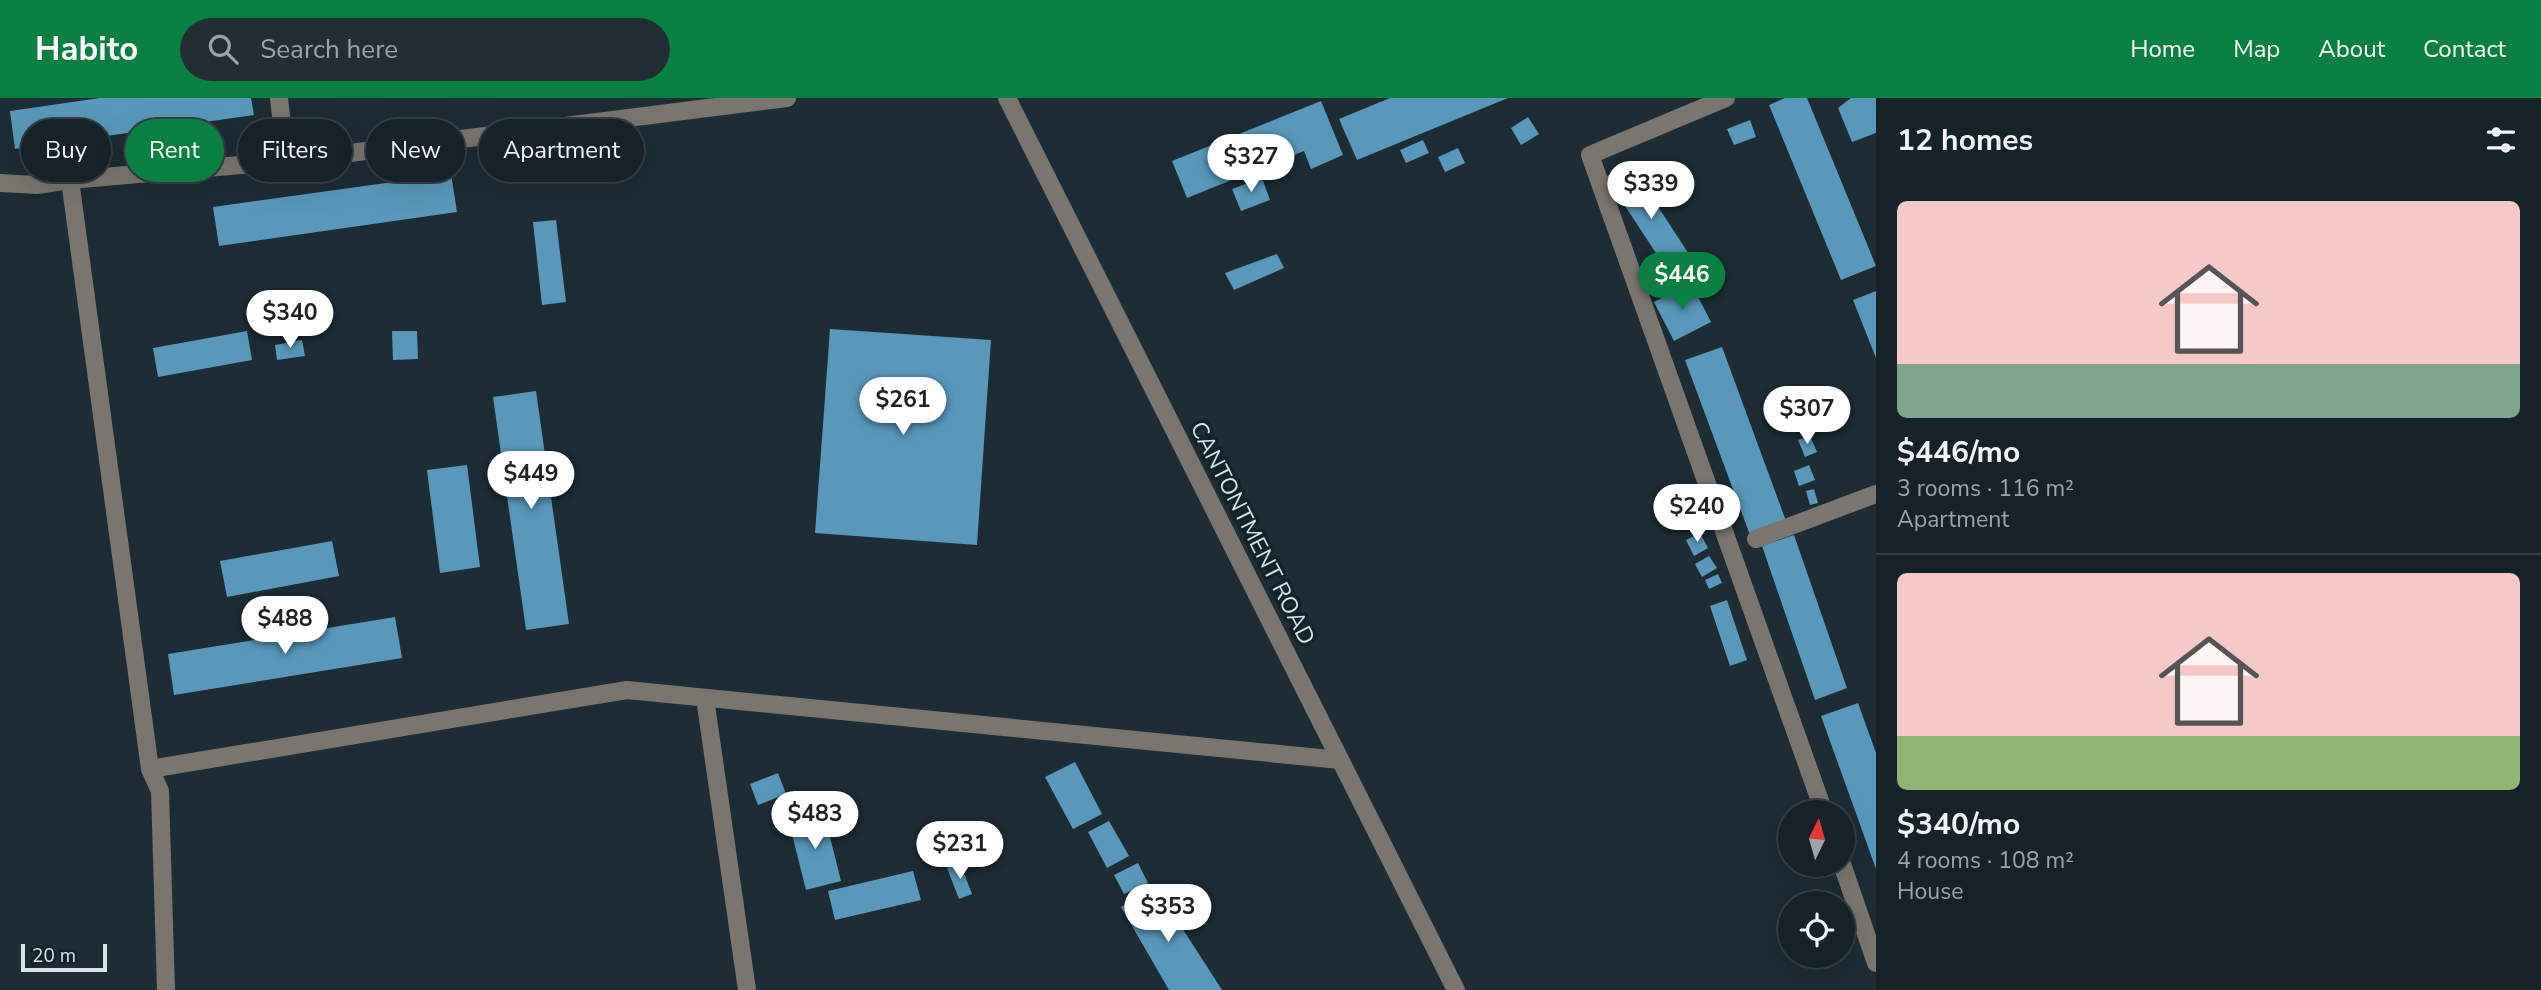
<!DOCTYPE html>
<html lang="en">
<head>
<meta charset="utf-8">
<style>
  body { margin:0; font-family:"Nunito Sans",sans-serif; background:#232e34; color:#f1f3f6; height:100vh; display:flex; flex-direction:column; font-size:26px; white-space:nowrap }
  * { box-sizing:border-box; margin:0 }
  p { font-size:23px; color:#9ea3a8 }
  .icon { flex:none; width:38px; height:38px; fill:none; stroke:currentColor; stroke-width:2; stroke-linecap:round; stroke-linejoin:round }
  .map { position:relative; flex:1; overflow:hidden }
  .panel { display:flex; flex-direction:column; background:#162128; width:665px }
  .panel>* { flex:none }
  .top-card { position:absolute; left:21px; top:21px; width:665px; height:63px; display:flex; gap:14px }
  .needle { width:46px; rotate:5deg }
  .buttons { position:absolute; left:1778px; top:702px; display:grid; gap:14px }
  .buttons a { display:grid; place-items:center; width:77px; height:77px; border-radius:50%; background:#162128; box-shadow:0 7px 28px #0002,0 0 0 2px #353e45; font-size:35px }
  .scale { position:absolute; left:21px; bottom:18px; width:86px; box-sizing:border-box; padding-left:7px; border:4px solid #d8e2e8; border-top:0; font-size:19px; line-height:24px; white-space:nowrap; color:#d8e2e8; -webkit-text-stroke:5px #14222b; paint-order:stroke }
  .price { position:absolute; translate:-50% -60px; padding:0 16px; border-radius:24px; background:#fff; color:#222; font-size:23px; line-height:46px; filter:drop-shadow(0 2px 4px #0008) }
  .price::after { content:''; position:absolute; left:50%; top:42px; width:21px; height:16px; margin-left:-10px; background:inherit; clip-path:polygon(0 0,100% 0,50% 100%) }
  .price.current { background:#0b8043; color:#fff }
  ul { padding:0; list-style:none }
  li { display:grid; align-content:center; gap:14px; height:371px; padding:0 21px }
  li+li { border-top:2px solid #353e45 }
  li span { display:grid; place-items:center; height:217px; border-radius:10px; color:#555 }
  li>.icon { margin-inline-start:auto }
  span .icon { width:126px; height:126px; fill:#fffc; stroke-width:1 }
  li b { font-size:30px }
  h2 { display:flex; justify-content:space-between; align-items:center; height:84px; padding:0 21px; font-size:30px }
  .chip { padding:0 24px; border-radius:32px; background:#162128; box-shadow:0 7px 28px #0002,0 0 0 2px #353e45; font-size:24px; line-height:63px }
  .chip.current { background:#0b8043; color:#fff }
  header { display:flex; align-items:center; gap:42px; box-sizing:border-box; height:98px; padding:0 35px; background:#0b8043; color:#fff }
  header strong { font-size:33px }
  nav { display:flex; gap:38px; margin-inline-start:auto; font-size:24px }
  .search { width:490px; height:63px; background:#232e34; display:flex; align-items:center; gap:18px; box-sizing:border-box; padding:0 24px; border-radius:38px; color:#9ea3a8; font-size:26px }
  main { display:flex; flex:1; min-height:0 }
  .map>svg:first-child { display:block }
</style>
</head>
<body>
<header>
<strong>Habito</strong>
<div class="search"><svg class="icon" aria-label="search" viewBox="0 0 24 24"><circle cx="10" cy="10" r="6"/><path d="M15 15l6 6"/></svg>Search here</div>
<nav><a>Home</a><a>Map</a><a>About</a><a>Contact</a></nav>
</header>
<main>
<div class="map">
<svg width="1876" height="892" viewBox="0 0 1876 892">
  <rect width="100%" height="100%" fill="#1d2c35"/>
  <g fill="#5998bb">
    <path d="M 100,0 L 251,0 L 254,17 L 15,51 L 10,13 Z"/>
    <path d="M 1390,0 L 1508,0 L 1357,62 L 1339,21 Z"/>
    <path d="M 1785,0 L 1807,0 L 1876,168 L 1841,182 L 1769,7 Z"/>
    <path d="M 1851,0 L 1876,0 L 1876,35 L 1852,44 L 1838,10 Z"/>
    <path d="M 1321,3 L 1343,57 L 1311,71 L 1304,53 L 1187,100 L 1172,63 Z"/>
    <path d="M 1528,19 L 1539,36 L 1521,47 L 1511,30 Z"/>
    <path d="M 1750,22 L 1756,39 L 1734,47 L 1727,31 Z"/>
    <path d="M 1423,42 L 1429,55 L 1406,65 L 1400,52 Z"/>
    <path d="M 1458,50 L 1465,65 L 1445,74 L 1438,59 Z"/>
    <path d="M 1629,64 L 1696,167 L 1673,181 L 1606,79 Z"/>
    <path d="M 451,76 L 457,114 L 219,148 L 213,109 Z"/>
    <path d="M 1262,80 L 1270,102 L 1241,113 L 1232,91 Z"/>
    <path d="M 556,122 L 566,204 L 542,207 L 533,124 Z"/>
    <path d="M 1277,156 L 1284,170 L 1234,192 L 1225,175 Z"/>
    <path d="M 1691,185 L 1711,224 L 1674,243 L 1654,204 Z"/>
    <path d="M 1876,193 L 1876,260 L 1853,202 Z"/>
    <path d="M 830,231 L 991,242 L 977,447 L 815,435 Z"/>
    <path d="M 247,233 L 252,262 L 158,279 L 153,250 Z"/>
    <path d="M 392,233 L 417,233 L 418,261 L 393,262 Z"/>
    <path d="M 302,242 L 305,258 L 277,262 L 275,247 Z"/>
    <path d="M 1722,249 L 1786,423 L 1750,437 L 1685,262 Z"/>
    <path d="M 536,293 L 569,526 L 526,532 L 493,299 Z"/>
    <path d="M 1810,338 L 1817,354 L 1805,359 L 1798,342 Z"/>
    <path d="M 467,367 L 480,469 L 440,475 L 427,372 Z"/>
    <path d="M 1809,367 L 1815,382 L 1799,388 L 1794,373 Z"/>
    <path d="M 1814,391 L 1818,405 L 1810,407 L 1806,393 Z"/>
    <path d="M 1700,435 L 1708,450 L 1694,458 L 1686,442 Z"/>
    <path d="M 1794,437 L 1847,590 L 1815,602 L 1762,448 Z"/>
    <path d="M 332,443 L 339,478 L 227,499 L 220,463 Z"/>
    <path d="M 1709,458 L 1717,470 L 1702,479 L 1695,466 Z"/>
    <path d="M 1718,476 L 1722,485 L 1709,491 L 1705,482 Z"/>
    <path d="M 1727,502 L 1747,562 L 1730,568 L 1710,508 Z"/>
    <path d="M 395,519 L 402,560 L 174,597 L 168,556 Z"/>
    <path d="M 1858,605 L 1876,655 L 1876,771 L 1821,618 Z"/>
    <path d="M 1075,664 L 1102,716 L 1073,731 L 1045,679 Z"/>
    <path d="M 778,675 L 786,696 L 758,707 L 750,686 Z"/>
    <path d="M 824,715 L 841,783 L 806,792 L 789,724 Z"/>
    <path d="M 1109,723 L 1129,758 L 1107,770 L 1088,734 Z"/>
    <path d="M 960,765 L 972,796 L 959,801 L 947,770 Z"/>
    <path d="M 1138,765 L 1148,785 L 1124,796 L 1114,777 Z"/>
    <path d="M 913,773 L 921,802 L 835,822 L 828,793 Z"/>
    <path d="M 1155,788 L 1222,892 L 1169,892 L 1121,809 Z"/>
  </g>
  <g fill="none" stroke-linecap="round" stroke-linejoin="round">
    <g stroke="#7b756f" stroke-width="18">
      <path d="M 279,0 L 286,63"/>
      <path d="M 1007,0 L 1456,892"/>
      <path d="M 1726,0 L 1590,57 L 1824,714"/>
      <path d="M 70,82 L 150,671 L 627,592 L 1340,662"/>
      <path d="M 0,85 L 37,87 L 70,82 L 286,63 L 787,0"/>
      <path d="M 1756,441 L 1876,396"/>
      <path d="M 705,600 L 747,892"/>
      <path d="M 150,671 L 160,693 L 166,892"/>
      <path d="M 1842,766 L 1876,865"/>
    </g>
  </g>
  <g text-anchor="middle" stroke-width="7" stroke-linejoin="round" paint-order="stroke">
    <g font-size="23" fill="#d8e2e8" stroke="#14222b">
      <text transform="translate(1253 435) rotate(63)" y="8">CANTONTMENT ROAD</text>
    </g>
  </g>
</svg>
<div class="buttons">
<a><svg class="needle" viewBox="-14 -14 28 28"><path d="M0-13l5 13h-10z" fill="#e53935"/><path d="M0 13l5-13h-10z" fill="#9ea3a8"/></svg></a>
<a><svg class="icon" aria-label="locate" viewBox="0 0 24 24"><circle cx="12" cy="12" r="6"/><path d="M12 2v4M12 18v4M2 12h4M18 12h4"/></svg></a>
</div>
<div class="scale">20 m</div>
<b class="price" style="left:1251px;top:96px">$327</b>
<b class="price" style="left:1651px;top:123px">$339</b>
<b class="price current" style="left:1682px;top:214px">$446</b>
<b class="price" style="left:290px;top:252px">$340</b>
<b class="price" style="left:903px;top:339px">$261</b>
<b class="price" style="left:1807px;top:348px">$307</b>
<b class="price" style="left:531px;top:413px">$449</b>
<b class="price" style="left:1697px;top:446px">$240</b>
<b class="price" style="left:285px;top:558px">$488</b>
<b class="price" style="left:815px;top:753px">$483</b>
<b class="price" style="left:960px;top:783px">$231</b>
<b class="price" style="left:1168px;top:846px">$353</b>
<div class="top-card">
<a class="chip">Buy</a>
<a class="chip current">Rent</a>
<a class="chip">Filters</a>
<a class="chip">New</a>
<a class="chip">Apartment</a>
</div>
</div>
<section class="panel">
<h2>12 homes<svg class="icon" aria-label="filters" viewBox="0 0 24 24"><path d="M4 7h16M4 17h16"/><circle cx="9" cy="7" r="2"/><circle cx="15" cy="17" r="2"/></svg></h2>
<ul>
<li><span style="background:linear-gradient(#f6c9c9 75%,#7fa58c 0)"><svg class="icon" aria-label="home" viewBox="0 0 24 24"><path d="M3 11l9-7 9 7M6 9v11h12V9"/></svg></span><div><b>$446/mo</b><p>3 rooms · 116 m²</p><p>Apartment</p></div></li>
<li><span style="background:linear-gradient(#f6c9c9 75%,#8fb573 0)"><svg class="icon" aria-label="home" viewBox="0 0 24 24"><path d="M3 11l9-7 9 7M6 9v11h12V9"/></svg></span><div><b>$340/mo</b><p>4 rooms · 108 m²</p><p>House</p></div></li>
</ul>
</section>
</main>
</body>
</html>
